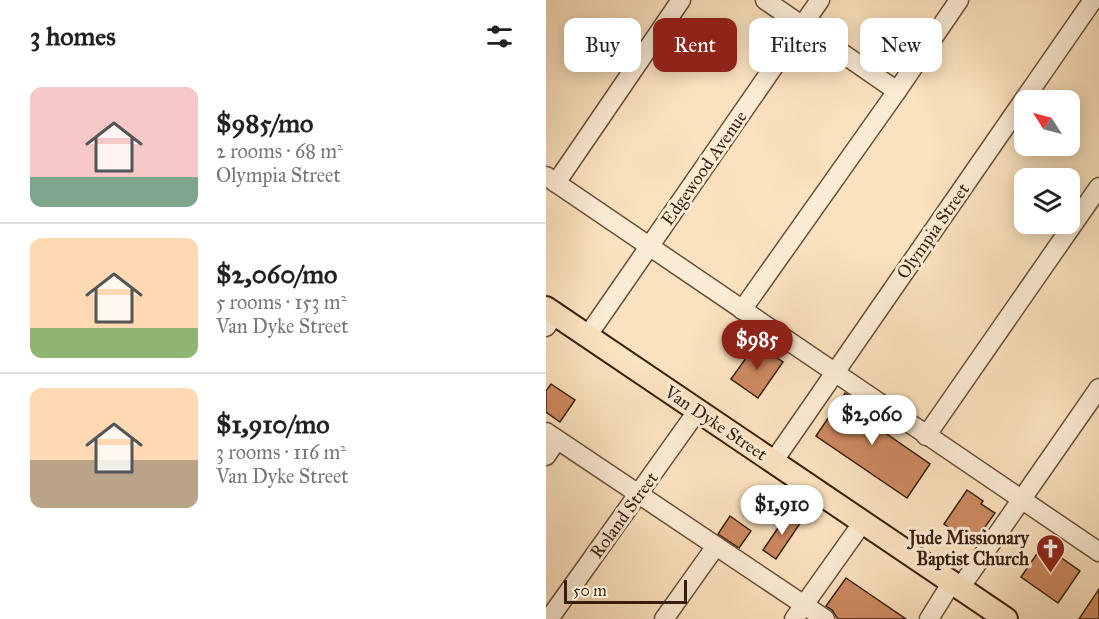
<!DOCTYPE html>
<html lang="en">
<head>
<meta charset="utf-8">
<style>
  body { margin:0; font-family:"IM FELL Great Primer",serif; background:#f2f2f2; color:#222; height:100vh; display:flex; flex-direction:column; font-size:22px; white-space:nowrap }
  * { box-sizing:border-box; margin:0 }
  p { font-size:20px; color:#767676 }
  .icon { flex:none; width:33px; height:33px; fill:none; stroke:currentColor; stroke-width:2; stroke-linecap:round; stroke-linejoin:round }
  .map { position:relative; flex:1; overflow:hidden }
  .details { display:flex; flex-direction:column; background:#fff; width:546px }
  .details>* { flex:none }
  .banner { position:absolute; left:18px; top:18px; width:444px; height:54px; display:flex; gap:12px }
  .needle { width:39px; rotate:306deg }
  .tools { position:absolute; left:468px; top:90px; display:grid; gap:12px }
  .tools a { display:grid; place-items:center; width:66px; height:66px; border-radius:12px; background:#fff; box-shadow:0 3px 15px #0003; font-size:30px }
  .scale { position:absolute; left:18px; bottom:15px; width:123px; box-sizing:border-box; padding-left:6px; border:3px solid #381e0b; border-top:0; font-size:16px; line-height:21px; white-space:nowrap; color:#381e0b; -webkit-text-stroke:4px #fcecd5; paint-order:stroke }
  .price { position:absolute; translate:-50% -51px; padding:0 14px; border-radius:21px; background:#fff; color:#222; font-size:20px; line-height:39px; filter:drop-shadow(0 2px 3px #0008) }
  .price::after { content:''; position:absolute; left:50%; top:36px; width:18px; height:14px; margin-left:-9px; background:inherit; clip-path:polygon(0 0,100% 0,50% 100%) }
  .price.current { background:#8f2418; color:#fff }
  ul { padding:0; list-style:none }
  li { display:flex; align-items:center; gap:18px; height:150px; padding:0 30px }
  li+li { border-top:2px solid #e0e0e0 }
  li span { display:grid; place-items:center; flex:none; width:168px; height:120px; border-radius:12px; color:#555 }
  li>.icon { margin-inline-start:auto }
  span .icon { width:72px; height:72px; fill:#fffc; stroke-width:1 }
  li b { font-size:26px }
  h2 { display:flex; justify-content:space-between; align-items:center; height:72px; padding:0 30px; font-size:26px }
  .pill { padding:0 21px; border-radius:12px; background:#fff; box-shadow:0 3px 15px #0003; font-size:21px; line-height:54px }
  .pill.current { background:#8f2418; color:#fff }
  main { display:flex; flex:1; min-height:0 }
  .map>svg:first-child { display:block }
</style>
</head>
<body>
<main>
<section class="details">
<h2>3 homes<svg class="icon" aria-label="filters" viewBox="0 0 24 24"><path d="M4 7h16M4 17h16"/><circle cx="9" cy="7" r="2"/><circle cx="15" cy="17" r="2"/></svg></h2>
<ul>
<li><span style="background:linear-gradient(#f6c9c9 75%,#7fa58c 0)"><svg class="icon" aria-label="home" viewBox="0 0 24 24"><path d="M3 11l9-7 9 7M6 9v11h12V9"/></svg></span><div><b>$985/mo</b><p>2 rooms · 68 m²</p><p>Olympia Street</p></div></li>
<li><span style="background:linear-gradient(#ffd9b3 75%,#8fb573 0)"><svg class="icon" aria-label="home" viewBox="0 0 24 24"><path d="M3 11l9-7 9 7M6 9v11h12V9"/></svg></span><div><b>$2,060/mo</b><p>5 rooms · 153 m²</p><p>Van Dyke Street</p></div></li>
<li><span style="background:linear-gradient(#ffd9b3 60%,#b9a48a 0)"><svg class="icon" aria-label="home" viewBox="0 0 24 24"><path d="M3 11l9-7 9 7M6 9v11h12V9"/></svg></span><div><b>$1,910/mo</b><p>3 rooms · 116 m²</p><p>Van Dyke Street</p></div></li>
</ul>
</section>
<div class="map">
<svg width="553" height="619" viewBox="0 0 553 619">
  <rect width="100%" height="100%" fill="#fbe2be"/>
  <filter id="stains"><feTurbulence type="fractalNoise" baseFrequency=".00333" numOctaves="4"/><feColorMatrix values="0 0 0 0 .2 0 0 0 0 .09 0 0 0 0 .02 0 0 0 .5 -.17"/></filter>
  <radialGradient id="worn" r=".72"><stop offset=".6" stop-color="#630" stop-opacity="0"/><stop offset="1" stop-color="#630" stop-opacity=".3"/></radialGradient>
  <g fill="#cd895f" stroke="#381e0b" stroke-width="1.5">
    <path d="M 210,344 L 237,362 L 212,398 L 185,379 Z"/>
    <path d="M 5,384 L 29,400 L 14,422 L 0,412 L 0,391 Z"/>
    <path d="M 299,393 L 344,424 L 338,432 L 384,464 L 361,498 L 270,436 Z"/>
    <path d="M 421,490 L 437,501 L 435,504 L 449,513 L 427,544 L 398,524 Z"/>
    <path d="M 242,513 L 255,522 L 230,559 L 217,550 Z"/>
    <path d="M 184,516 L 205,531 L 193,548 L 172,534 Z"/>
    <path d="M 497,545 L 534,571 L 512,603 L 475,577 Z"/>
    <path d="M 300,578 L 360,619 L 292,619 L 286,610 L 280,606 Z"/>
    <path d="M 553,589 L 553,619 L 533,619 Z"/>
  </g>
  <g fill="none" stroke-linecap="round" stroke-linejoin="round">
    <defs>
      <g id="minor">
        <path d="M 219,0 L 351,91"/>
        <path d="M 0,176 L 553,552"/>
        <path d="M 10,183 L 135,0"/>
        <path d="M 196,310 L 351,91 L 413,0"/>
        <path d="M 0,327 L 9,314"/>
        <path d="M 42,335 L 274,0"/>
        <path d="M 0,432 L 279,619"/>
        <path d="M 380,436 L 553,187"/>
        <path d="M 0,456 L 11,440"/>
        <path d="M 227,462 L 547,0"/>
        <path d="M 414,588 L 553,388"/>
        <path d="M 3,619 L 152,410"/>
        <path d="M 118,619 L 170,546"/>
        <path d="M 248,619 L 317,522"/>
        <path d="M 383,619 L 406,582"/>
      </g>
      <path id="major" d="M 0,308 L 460,619"/>
    </defs>
    <use href="#minor" stroke="#694f38" stroke-width="21"/>
    <use href="#major" stroke="#381e0b" stroke-width="26"/>
    <use href="#minor" stroke="#fcecd5" stroke-width="18"/>
    <use href="#major" stroke="#fbe2be" stroke-width="22"/>
  </g>
  <defs>
    <symbol id="church-pin" viewBox="-11 -11 22 30"><path d="M0 17L-7.5 6A9.5 9.5 0 1 1 7.5 6Z" fill="#8f2418" stroke="#fcecd5"/><path d="M-1.2-6h2.4v3.5h3.3v2.4h-3.3V6h-2.4V-.1h-3.3v-2.4h3.3Z" fill="#fff"/></symbol>
  </defs>
  <g fill-rule="evenodd">
    <use href="#church-pin" x="488" y="532" width="33" height="45"/>
  </g>
  <g text-anchor="middle" stroke-width="6" stroke-linejoin="round" paint-order="stroke">
    <g font-size="18" fill="#381e0b" stroke="#fcecd5">
      <text transform="translate(158 168) rotate(-55)" y="6">Edgewood Avenue</text>
      <text transform="translate(387 231) rotate(-55)" y="6">Olympia Street</text>
      <text transform="translate(170 423) rotate(34)" y="6">Van Dyke Street</text>
      <text transform="translate(78 515) rotate(-54)" y="6">Roland Street</text>
    </g>
    <g font-size="18" font-weight="bold" fill="#381e0b" stroke="#fcecd5" text-anchor="end">
      <text x="483" y="544">Jude Missionary<tspan x="483" dy="21">Baptist Church</tspan></text>
    </g>
  </g>
  <rect width="100%" height="100%" filter="url(#stains)"/>
  <rect width="100%" height="100%" fill="url(#worn)"/>
</svg>
<div class="tools">
<a><svg class="needle" viewBox="-14 -14 28 28"><path d="M0-13l5 13h-10z" fill="#e53935"/><path d="M0 13l5-13h-10z" fill="#767676"/></svg></a>
<a><svg class="icon" aria-label="layers" viewBox="0 0 24 24"><path d="M12 4l9 5-9 5-9-5zM3 14l9 5 9-5"/></svg></a>
</div>
<div class="scale">50 m</div>
<b class="price current" style="left:211px;top:371px">$985</b>
<b class="price" style="left:326px;top:446px">$2,060</b>
<b class="price" style="left:236px;top:536px">$1,910</b>
<div class="banner">
<a class="pill">Buy</a>
<a class="pill current">Rent</a>
<a class="pill">Filters</a>
<a class="pill">New</a>
</div>
</div>
</main>
</body>
</html>
